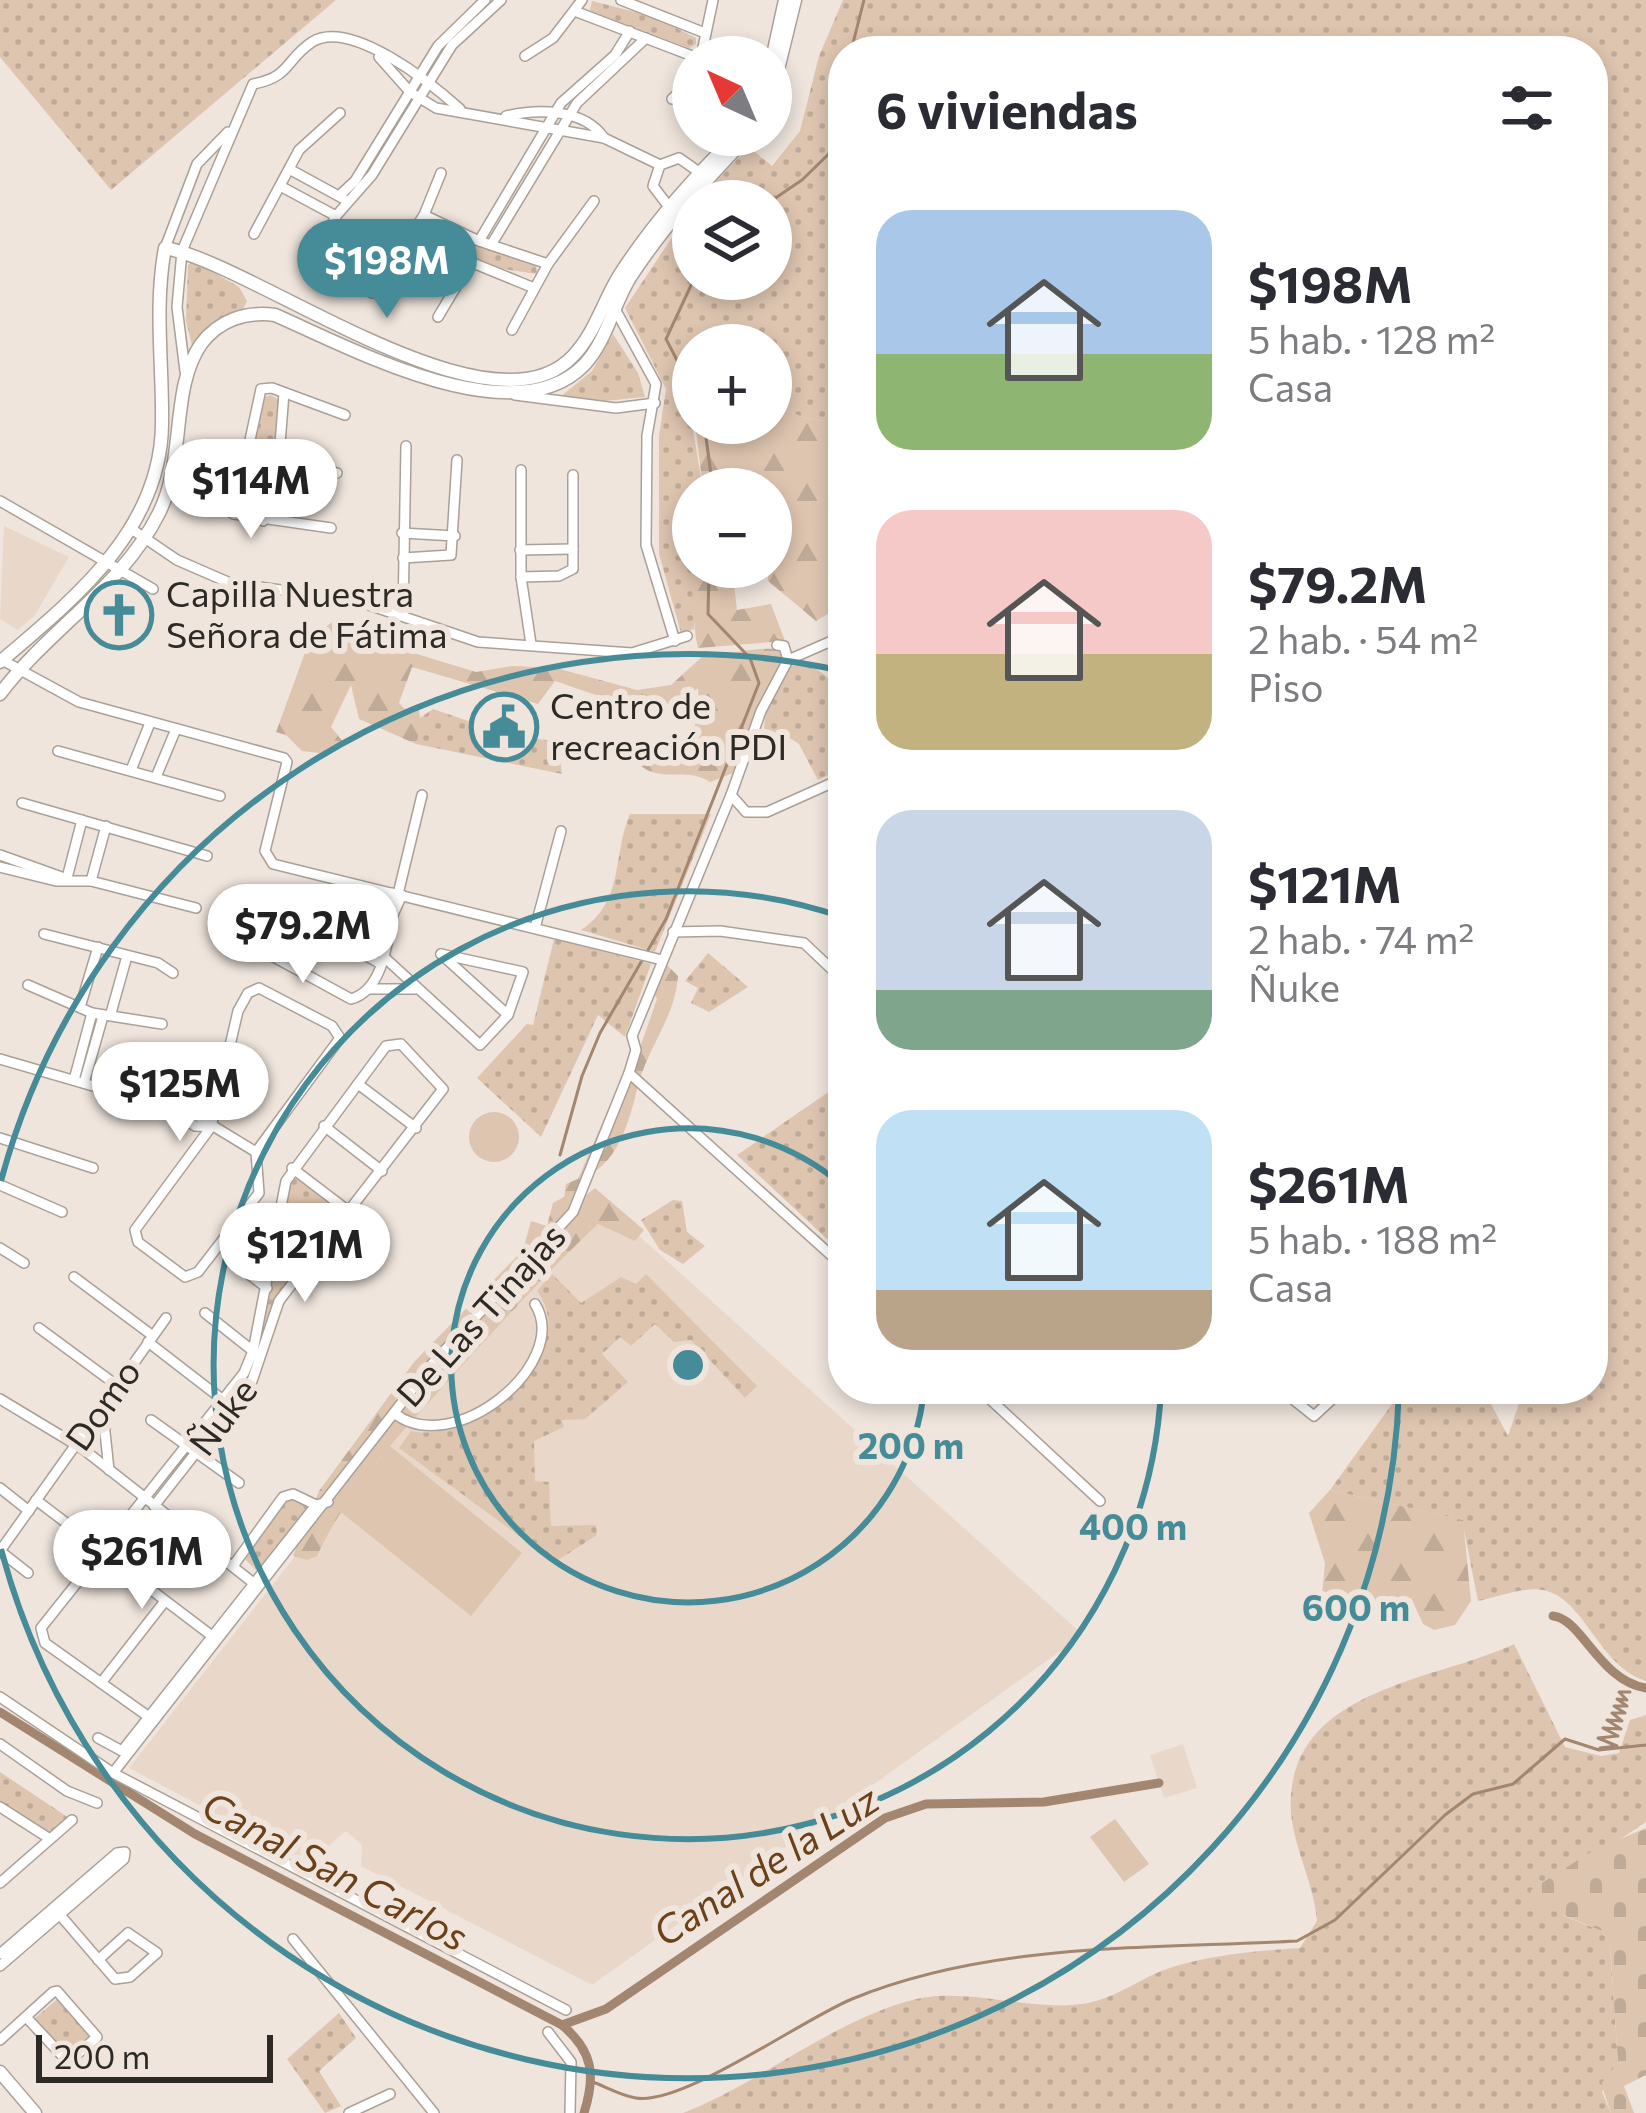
<!DOCTYPE html>
<html lang="es">
<head>
<meta charset="utf-8">
<style>
  body { margin:0; font-family:Commissioner,sans-serif; background:#f7f7f7; color:#2b2b33; height:100vh; display:flex; flex-direction:column; font-size:45px; white-space:nowrap }
  * { box-sizing:border-box; margin:0 }
  p { font-size:39px; color:#7c7c81 }
  .icon { flex:none; width:66px; height:66px; fill:none; stroke:currentColor; stroke-width:2; stroke-linecap:round; stroke-linejoin:round }
  .map { position:relative; flex:1; overflow:hidden }
  .drawer { position:absolute; left:828px; top:36px; width:780px; height:1368px; display:flex; flex-direction:column; background:#fff; border-radius:48px; box-shadow:0 6px 18px #0003 }
  .drawer>* { flex:none }
  .needle { width:78px; rotate:316deg }
  .fabs { position:absolute; left:672px; top:36px; display:grid; gap:24px }
  .fabs a { display:grid; place-items:center; width:120px; height:120px; border-radius:50%; background:#fff; box-shadow:0 6px 18px #0003; font-size:60px }
  .scale { position:absolute; left:36px; bottom:30px; width:237px; box-sizing:border-box; padding-left:12px; border:6px solid #2d2a26; border-top:0; font-size:33px; line-height:42px; white-space:nowrap; color:#2d2a26; -webkit-text-stroke:9px #efe5dd; paint-order:stroke }
  .price { position:absolute; translate:-50% -102px; padding:0 27px; border-radius:42px; background:#fff; color:#222; font-size:39px; line-height:78px; filter:drop-shadow(0 3px 6px #0008) }
  .price::after { content:''; position:absolute; left:50%; top:72px; width:36px; height:27px; margin-left:-18px; background:inherit; clip-path:polygon(0 0,100% 0,50% 100%) }
  .price.on { background:#468b98; color:#fff }
  ul { padding:0; list-style:none }
  li { display:flex; align-items:center; gap:36px; height:300px; padding:0 48px }
  li span { display:grid; place-items:center; flex:none; width:336px; height:240px; border-radius:36px; color:#555 }
  li>.icon { margin-inline-start:auto }
  span .icon { width:144px; height:144px; fill:#fffc; stroke-width:1 }
  li b { font-size:51px }
  h2 { display:flex; justify-content:space-between; align-items:center; height:144px; padding:0 48px; font-size:51px }
  .map>svg:first-child { display:block }
</style>
</head>
<body>
<div class="map">
<svg width="1646" height="2113" viewBox="0 0 1646 2113">
  <defs>
    <pattern id="green-dots" width="8" height="8" patternUnits="userSpaceOnUse" patternTransform="scale(3)"><rect width="8" height="8" fill="#dec5b0"/><path d="M2 2h.1M6 6h.1" fill="none" stroke="#bfa997" stroke-width="1.8" stroke-linecap="round"/></pattern>
    <pattern id="forest-firs" width="22" height="20" patternUnits="userSpaceOnUse" patternTransform="scale(3)"><rect width="22" height="20" fill="#dec5b0"/><path d="M5 1l3.5 6h-7zM16 11l3.5 6h-7z" fill="#bfa997"/></pattern>
    <pattern id="cemetery-stones" width="16" height="16" patternUnits="userSpaceOnUse" patternTransform="scale(3)"><rect width="16" height="16" fill="#dec5b0"/><path d="M2 7V4a2 2 0 0 1 4 0v3zM10 15v-3a2 2 0 0 1 4 0v3z" fill="#bfa997"/></pattern>
  </defs>
  <rect width="100%" height="100%" fill="#efe5dd"/>
  <g fill="#e9d8ca">
    <path d="M 4,526 L 69,557 L 35,615 L 18,630 L 0,619 Z"/>
    <path d="M 598,1199 L 1083,1635 L 592,1985 L 361,1866 L 362,1845 L 346,1831 L 309,1863 L 129,1768 L 433,1380 Z"/>
    <path d="M 1183,1744 L 1197,1788 L 1164,1798 L 1150,1755 Z"/>
  </g>
  <g fill="url(#green-dots)">
    <path d="M 0,0 L 336,0 L 111,190 L 0,57 Z"/>
    <path d="M 843,0 L 1646,0 L 1646,1681 C 1598,1666 1585,1598 1543,1590 C 1526,1586 1495,1598 1478,1601 L 1462,1520 L 1330,1490 L 1403,1389 L 1483,1389 L 1508,1436 L 1524,1389 L 1593,1389 L 1593,51 L 843,51 L 843,424 L 802,417 L 771,404 L 771,345 L 693,345 L 685,383 L 703,489 L 693,489 L 694,629 L 681,633 L 659,554 L 659,436 L 666,389 L 625,308 L 693,206 L 693,279 L 771,279 L 771,201 L 697,201 L 749,147 L 772,166 L 800,131 L 819,56 Z"/>
    <path d="M 592,1 L 654,17 L 696,38 L 696,44 L 689,48 L 590,11 Z"/>
    <path d="M 428,225 L 536,265 L 537,274 L 503,269 L 418,237 L 421,226 Z"/>
    <path d="M 194,261 L 239,287 L 247,301 L 240,315 L 193,349 L 186,321 L 188,265 Z"/>
    <path d="M 613,334 L 638,373 L 645,397 L 592,402 L 560,397 L 592,371 Z"/>
    <path d="M 271,395 L 279,400 L 275,451 L 257,516 L 241,508 L 262,398 Z"/>
    <path d="M 808,665 C 855,686 839,724 843,768 L 818,780 L 799,744 L 785,735 L 775,743 L 764,728 L 766,710 L 791,666 Z"/>
    <path d="M 433,709 L 515,737 L 558,741 L 562,774 L 416,744 L 420,718 Z"/>
    <path d="M 630,814 L 711,814 L 655,952 L 581,930 C 625,901 612,856 630,814 Z"/>
    <path d="M 554,939 L 651,964 L 625,1037 L 598,1015 L 541,1137 L 477,1078 L 527,1024 L 533,1025 Z"/>
    <path d="M 708,953 L 748,987 L 709,1012 L 691,1003 L 698,988 L 685,981 Z"/>
    <path d="M 843,1082 L 843,1254 L 737,1155 Z"/>
    <path d="M 292,1175 L 342,1212 L 341,1219 L 279,1297 L 256,1368 L 237,1394 L 256,1355 Z"/>
    <path d="M 673,1200 L 682,1201 L 687,1232 L 705,1246 L 683,1264 L 660,1250 L 641,1220 Z"/>
    <path d="M 552,1274 L 581,1303 L 621,1277 L 636,1284 L 646,1274 L 757,1386 L 745,1398 L 691,1340 L 674,1342 L 655,1324 L 631,1346 L 620,1337 L 602,1354 L 628,1382 L 585,1419 L 562,1420 L 564,1427 L 534,1441 L 535,1481 L 549,1482 L 551,1526 L 596,1525 L 597,1535 L 555,1562 L 399,1448 L 411,1431 C 475,1446 584,1352 537,1291 Z"/>
    <path d="M 288,1499 L 310,1506 L 258,1572 L 244,1558 Z"/>
    <path d="M 1514,1644 L 1565,1747 L 1601,1756 L 1619,1753 L 1630,1720 L 1646,1715 L 1646,1822 L 1551,1885 L 1564,1916 L 1602,1931 L 1610,1945 L 1618,2062 L 1602,2092 L 1611,2113 L 683,2113 C 760,2083 825,2026 905,2002 C 965,1983 1027,2014 1088,2003 C 1117,1997 1138,1980 1164,1970 C 1206,1955 1256,1951 1300,1948 L 1317,1921 C 1314,1879 1287,1837 1291,1795 C 1299,1687 1439,1680 1514,1644 Z"/>
    <path d="M 0,1772 L 69,1818 L 48,1834 L 0,1803 Z"/>
    <path d="M 61,1996 L 97,2037 L 71,2061 L 34,2019 Z"/>
    <path d="M 339,2013 L 356,2038 L 319,2071 L 341,2106 L 325,2113 L 287,2059 Z"/>
  </g>
  <g fill="url(#forest-firs)">
    <path d="M 771,404 L 802,417 L 843,424 L 843,605 L 816,621 L 768,581 L 771,489 L 703,489 L 695,423 L 771,423 Z"/>
    <path d="M 693,549 L 693,567 L 732,567 L 737,610 L 771,604 L 785,641 L 698,648 C 693,628 690,568 693,549 Z"/>
    <path d="M 336,619 L 349,620 L 359,634 L 407,645 L 417,654 L 476,672 L 512,666 L 556,668 L 637,690 L 671,685 L 704,655 C 729,656 760,645 782,650 L 786,660 L 733,773 L 710,782 C 686,765 657,786 636,761 L 685,758 L 699,711 L 698,688 C 663,726 593,693 555,681 L 538,704 L 412,667 L 399,703 L 406,710 L 418,704 L 421,724 L 416,744 L 359,719 L 351,685 L 331,727 L 344,743 L 320,753 L 302,751 L 286,735 L 276,732 L 310,639 Z"/>
    <path d="M 666,964 L 678,976 C 675,1017 650,1044 639,1082 C 631,1113 621,1162 586,1176 L 581,1199 L 595,1188 L 644,1230 L 635,1241 L 598,1224 C 546,1273 499,1325 451,1378 C 400,1434 349,1487 317,1556 L 307,1560 L 293,1556 L 319,1491 L 414,1362 L 523,1250 L 531,1221 L 547,1226 L 553,1203 L 564,1197 L 566,1184 L 578,1179 L 627,1066 L 636,1059 L 657,999 L 651,986 Z"/>
    <path d="M 1330,1490 L 1463,1520 L 1471,1601 L 1455,1625 L 1434,1630 L 1423,1624 L 1411,1598 C 1381,1597 1367,1619 1338,1617 L 1322,1596 L 1325,1563 L 1309,1513 Z"/>
  </g>
  <path fill="url(#cemetery-stones)" d="M 1646,1828 L 1646,2075 L 1624,2086 L 1634,2113 L 1611,2113 L 1601,2084 L 1618,2062 L 1610,1945 L 1602,1931 L 1529,1901 L 1531,1890 L 1594,1850 Z"/>
  <g fill="#dec5b0">
    <circle cx="494" cy="1137" r="25"/>
    <path d="M 390,1446 L 522,1553 L 471,1616 L 338,1510 Z"/>
    <path d="M 1115,1819 L 1149,1864 L 1124,1882 L 1090,1837 Z"/>
  </g>
  <g fill="none" stroke-linecap="round" stroke-linejoin="round">
    <g stroke="#a3866f" stroke-width="3">
      <path d="M 851,51 L 864,0"/>
      <path d="M 771,201 L 802,180 L 843,140"/>
      <path d="M 693,391 L 666,339 L 694,279"/>
      <path d="M 704,423 L 713,489"/>
      <path d="M 560,1155 L 582,1076 L 600,1033 L 666,919 L 759,683 L 750,658 L 708,614 L 709,567"/>
      <path d="M 1600,1748 L 1617,1746 L 1598,1738 L 1618,1736 L 1603,1728 L 1621,1729 L 1607,1720 L 1622,1721 L 1612,1713 L 1625,1713 L 1614,1706 L 1627,1706 L 1617,1699 L 1627,1700 L 1619,1692 L 1630,1692"/>
      <path d="M 593,2082 C 606,2087 622,2096 636,2098 C 682,2106 803,2019 852,1999 C 991,1942 1149,1949 1297,1941 L 1335,1920 L 1445,1815 L 1473,1794 L 1513,1784 L 1565,1739 L 1599,1750 L 1646,1745"/>
    </g>
    <g stroke="#a3866f" stroke-width="9">
      <path d="M 1553,1616 C 1581,1618 1600,1681 1646,1688"/>
      <path d="M 0,1712 L 195,1834 L 562,2025 C 593,2051 596,2075 584,2113"/>
      <path d="M 562,2025 L 606,2009 L 885,1818 L 926,1804 L 1044,1802 L 1159,1783"/>
    </g>
    <defs>
      <g id="street">
        <path d="M 621,0 L 705,33"/>
        <path d="M 577,12 L 695,57"/>
        <path d="M 525,56 L 553,38 L 582,0"/>
        <path d="M 379,57 L 410,92 L 436,108 L 604,138 L 660,165"/>
        <path d="M 701,57 L 713,0"/>
        <path d="M 672,99 L 693,78"/>
        <path d="M 506,116 C 537,109 584,108 604,138"/>
        <path d="M 291,170 L 344,199"/>
        <path d="M 282,187 L 336,216"/>
        <path d="M 340,195 L 355,181 L 438,46 L 485,0"/>
        <path d="M 669,207 L 653,186 L 660,165 L 679,158 L 699,172"/>
        <path d="M 424,215 L 479,241 L 548,264"/>
        <path d="M 254,234 L 299,150 L 340,113"/>
        <path d="M 407,236 L 534,288"/>
        <path d="M 479,241 L 561,103 L 615,55 L 630,31"/>
        <path d="M 491,245 L 577,103 L 646,38"/>
        <path d="M 165,248 L 197,164 L 228,132"/>
        <path d="M 312,263 L 336,216 L 372,175 L 452,45 L 501,0"/>
        <path d="M 372,293 L 424,215 L 441,173"/>
        <path d="M 615,309 L 656,384 L 647,436 L 646,545 L 675,641"/>
        <path d="M 438,317 L 469,265"/>
        <path d="M 512,330 L 548,264 L 594,201"/>
        <path d="M 185,371 L 177,307 L 182,251 L 253,84 C 291,77 285,60 312,42 C 350,18 431,83 460,109"/>
        <path d="M 515,395 L 616,408 L 655,403"/>
        <path d="M 279,457 L 337,473"/>
        <path d="M 521,470 L 521,577 L 531,644"/>
        <path d="M 172,481 L 234,514 L 331,528"/>
        <path d="M 0,501 L 153,589"/>
        <path d="M 234,514 L 261,389 L 272,388 L 345,415"/>
        <path d="M 263,521 L 279,457 L 284,393"/>
        <path d="M 130,528 L 177,560 L 230,583 L 354,600 L 478,642 L 632,653 L 687,636"/>
        <path d="M 402,533 L 455,536"/>
        <path d="M 520,550 L 573,549"/>
        <path d="M 403,558 L 451,555 L 457,460"/>
        <path d="M 521,577 L 559,576 L 573,569 L 573,475"/>
        <path d="M 403,615 L 406,446"/>
        <path d="M 777,645 L 784,646 L 788,660 L 761,711 L 731,795 L 746,812 L 767,812 L 843,778"/>
        <path d="M 0,659 L 79,702 L 284,758 L 287,762 L 265,851 L 273,864 L 662,960"/>
        <path d="M 788,660 L 843,636"/>
        <path d="M 58,751 L 220,796"/>
        <path d="M 131,770 L 150,723"/>
        <path d="M 156,777 L 176,729"/>
        <path d="M 22,803 L 207,856"/>
        <path d="M 0,855 L 67,879"/>
        <path d="M 0,867 L 56,881 L 91,881 L 196,908"/>
        <path d="M 67,878 L 82,820"/>
        <path d="M 91,881 L 106,826"/>
        <path d="M 392,893 L 392,917 L 402,895"/>
        <path d="M 398,894 L 422,795"/>
        <path d="M 255,897 L 247,934 L 250,944 L 351,999 C 382,991 387,945 392,917"/>
        <path d="M 308,923 L 381,964"/>
        <path d="M 308,923 L 315,919 L 389,936"/>
        <path d="M 535,928 L 561,831"/>
        <path d="M 673,932 L 720,931 L 804,943 L 843,980"/>
        <path d="M 44,934 L 158,963 L 173,973"/>
        <path d="M 441,954 L 508,1015"/>
        <path d="M 384,957 L 480,1045 L 508,1015 L 523,972 L 441,954"/>
        <path d="M 28,985 L 92,1013 L 162,1024"/>
        <path d="M 259,988 L 332,1026 L 340,1038 L 256,1152 L 259,1193 L 198,1272 L 185,1277 L 138,1242 L 135,1230 L 211,1127 L 238,1011 L 248,993 Z"/>
        <path d="M 368,989 L 416,989"/>
        <path d="M 81,1004 L 98,947"/>
        <path d="M 111,1013 L 127,956"/>
        <path d="M 0,1059 L 169,1108 L 182,1107 L 256,1152"/>
        <path d="M 629,1073 L 843,1266"/>
        <path d="M 74,1080 L 92,1013"/>
        <path d="M 84,1083 L 103,1016"/>
        <path d="M 358,1084 L 416,1128"/>
        <path d="M 169,1108 L 195,1126 L 211,1127"/>
        <path d="M 324,1126 L 382,1171"/>
        <path d="M 0,1138 L 93,1168"/>
        <path d="M 292,1168 L 351,1213"/>
        <path d="M 0,1185 L 62,1212"/>
        <path d="M 0,1248 L 24,1263"/>
        <path d="M 237,1265 L 267,1288"/>
        <path d="M 74,1277 L 153,1336"/>
        <path d="M 205,1313 L 253,1351"/>
        <path d="M 39,1328 L 115,1384"/>
        <path d="M 148,1342 L 227,1403"/>
        <path d="M 979,1389 L 1100,1501"/>
        <path d="M 1280,1389 L 1314,1416 L 1343,1389"/>
        <path d="M 0,1399 L 83,1449 L 256,1585"/>
        <path d="M 102,1404 L 109,1470"/>
        <path d="M 394,1413 C 453,1460 572,1363 535,1304"/>
        <path d="M 151,1420 L 239,1483"/>
        <path d="M 0,1488 L 29,1511"/>
        <path d="M 36,1500 L 65,1522"/>
        <path d="M 0,1551 L 166,1318"/>
        <path d="M 0,1551 L 28,1573"/>
        <path d="M 100,1551 L 212,1636"/>
        <path d="M 233,1566 L 283,1497 L 293,1494 L 316,1505"/>
        <path d="M 101,1683 L 165,1601"/>
        <path d="M 0,1697 L 113,1773 L 566,2010"/>
        <path d="M 149,1717 L 45,1643 L 41,1628 L 244,1373 L 253,1351 L 286,1181 L 386,1046 L 401,1044 L 443,1089 L 279,1301 L 252,1381 L 154,1506"/>
        <path d="M 98,1738 L 122,1751 L 316,1505 L 328,1502"/>
        <path d="M 0,1744 L 67,1791 L 97,1803"/>
        <path d="M 113,1773 L 432,1364 L 573,1212 L 629,1073 L 636,1050 L 632,1036 L 731,795"/>
        <path d="M 0,1807 L 50,1839"/>
        <path d="M 0,1883 L 72,1820"/>
        <path d="M 60,1915 L 115,1979 L 130,1977 L 157,1953 L 128,1933 L 98,1960"/>
        <path d="M 293,1939 L 434,2113"/>
        <path d="M 0,1954 L 117,1853 L 125,1852 L 124,1859 L 0,1966"/>
        <path d="M 548,2032 L 571,2062 L 570,2113"/>
        <path d="M 0,2040 L 53,1992 L 57,1991 L 97,2037 L 68,2062 L 26,2017"/>
        <path d="M 349,2113 L 390,2094"/>
      </g>
      <g id="secondary">
        <path d="M 771,64 L 785,0"/>
        <path d="M 771,98 L 795,0"/>
        <path d="M 0,662 C 74,599 161,530 162,424 C 163,365 154,307 165,248 C 255,264 491,444 573,356 C 595,333 603,302 619,276 C 652,224 693,178 737,135"/>
        <path d="M 0,694 C 48,630 123,586 159,513 C 186,459 170,389 201,344 C 219,320 246,311 275,315 C 351,348 514,437 584,365 C 607,341 613,304 631,276 C 665,224 706,180 749,135"/>
        <path d="M 0,2072 L 35,2113"/>
      </g>
    </defs>
    <use href="#street" stroke="#a9a098" stroke-width="12"/>
    <use href="#secondary" stroke="#a9a098" stroke-width="15"/>
    <use href="#street" stroke="#fff" stroke-width="9"/>
    <use href="#secondary" stroke="#fff" stroke-width="12"/>
  </g>
  <g fill="none" stroke="#468b98" stroke-width="6">
    <path d="M924 1390A237 237 0 1 1 842 1185"/>
    <path d="M1161 1390A474 474 0 1 1 842 917"/>
    <path d="M1399 1390A711 711 0 0 1 1 1549M1 1181A711 711 0 0 1 842 671"/>
  </g>
  <defs>
    <symbol id="church-ring" viewBox="-11 -11 22 22"><circle r="9.5" fill="#efe5dd" stroke="#468b98" stroke-width="1.5"/><path d="M-1.2-6h2.4v3.5h3.3v2.4h-3.3V6h-2.4V-.1h-3.3v-2.4h3.3Z" fill="#468b98"/></symbol>
    <symbol id="civic-ring" viewBox="-11 -11 22 22"><circle r="9.5" fill="#efe5dd" stroke="#468b98" stroke-width="1.5"/><path d="M-.6-6.5H3V-4.5H.6V-3L4-1V1h2V6H-6V1h2V-1L-.6-3ZM-1.2 2.5V6h2.4V2.5Z" fill="#468b98"/></symbol>
  </defs>
  <g fill-rule="evenodd">
    <use href="#church-ring" x="81" y="577" width="76" height="76"/>
    <use href="#civic-ring" x="466" y="689" width="76" height="76"/>
  </g>
  <g text-anchor="middle" stroke-width="12" stroke-linejoin="round" paint-order="stroke">
    <g font-size="36" fill="#2d2a26" stroke="#efe5dd" text-anchor="start">
      <text x="166" y="607">Capilla Nuestra<tspan x="166" dy="41">Señora de Fátima</tspan></text>
      <text x="550" y="719">Centro de<tspan x="550" dy="41">recreación PDI</tspan></text>
    </g>
    <g font-size="36" fill="#2d2a26" stroke="#efe5dd">
      <text transform="translate(481 1315) rotate(-48)" y="13">De Las Tinajas</text>
      <text transform="translate(103 1405) rotate(-55)" y="13">Domo</text>
      <text transform="translate(223 1417) rotate(-53)" y="13">Ñuke</text>
    </g>
    <g font-size="39" font-style="italic" fill="#6a4119" stroke="#efe5dd">
      <text transform="translate(766 1866) rotate(-33)" y="14">Canal de la Luz</text>
      <text transform="translate(335 1871) rotate(28)" y="14">Canal San Carlos</text>
    </g>
  </g>
  <circle cx="688" cy="1365" r="18" fill="#468b98" stroke="#efe5dd" stroke-width="6"/>
  <g font-size="36" text-anchor="middle" font-weight="bold" fill="#468b98" stroke="#efe5dd" stroke-width="12" stroke-linejoin="round" paint-order="stroke">
    <text x="911" y="1459">200 m</text>
    <text x="1133" y="1540">400 m</text>
    <text x="1356" y="1621">600 m</text>
  </g>
</svg>
<div class="fabs">
<a><svg class="needle" viewBox="-14 -14 28 28"><path d="M0-13l5 13h-10z" fill="#e53935"/><path d="M0 13l5-13h-10z" fill="#7c7c81"/></svg></a>
<a><svg class="icon" aria-label="layers" viewBox="0 0 24 24"><path d="M12 4l9 5-9 5-9-5zM3 14l9 5 9-5"/></svg></a>
<a>+</a>
<a>−</a>
</div>
<div class="scale">200 m</div>
<b class="price on" style="left:387px;top:321px">$198M</b>
<b class="price" style="left:251px;top:541px">$114M</b>
<b class="price" style="left:303px;top:986px">$79.2M</b>
<b class="price" style="left:180px;top:1144px">$125M</b>
<b class="price" style="left:305px;top:1305px">$121M</b>
<b class="price" style="left:142px;top:1612px">$261M</b>
<section class="drawer">
<h2>6 viviendas<svg class="icon" aria-label="filters" viewBox="0 0 24 24"><path d="M4 7h16M4 17h16"/><circle cx="9" cy="7" r="2"/><circle cx="15" cy="17" r="2"/></svg></h2>
<ul>
<li><span style="background:linear-gradient(#a9c7e8 60%,#8fb573 0)"><svg class="icon" aria-label="home" viewBox="0 0 24 24"><path d="M3 11l9-7 9 7M6 9v11h12V9"/></svg></span><div><b>$198M</b><p>5 hab. · 128 m²</p><p>Casa</p></div></li>
<li><span style="background:linear-gradient(#f6c9c9 60%,#c2b280 0)"><svg class="icon" aria-label="home" viewBox="0 0 24 24"><path d="M3 11l9-7 9 7M6 9v11h12V9"/></svg></span><div><b>$79.2M</b><p>2 hab. · 54 m²</p><p>Piso</p></div></li>
<li><span style="background:linear-gradient(#c9d6e8 75%,#7fa58c 0)"><svg class="icon" aria-label="home" viewBox="0 0 24 24"><path d="M3 11l9-7 9 7M6 9v11h12V9"/></svg></span><div><b>$121M</b><p>2 hab. · 74 m²</p><p>Ñuke</p></div></li>
<li><span style="background:linear-gradient(#bfe0f5 75%,#b9a48a 0)"><svg class="icon" aria-label="home" viewBox="0 0 24 24"><path d="M3 11l9-7 9 7M6 9v11h12V9"/></svg></span><div><b>$261M</b><p>5 hab. · 188 m²</p><p>Casa</p></div></li>
</ul>
</section>
</div>
</body>
</html>
